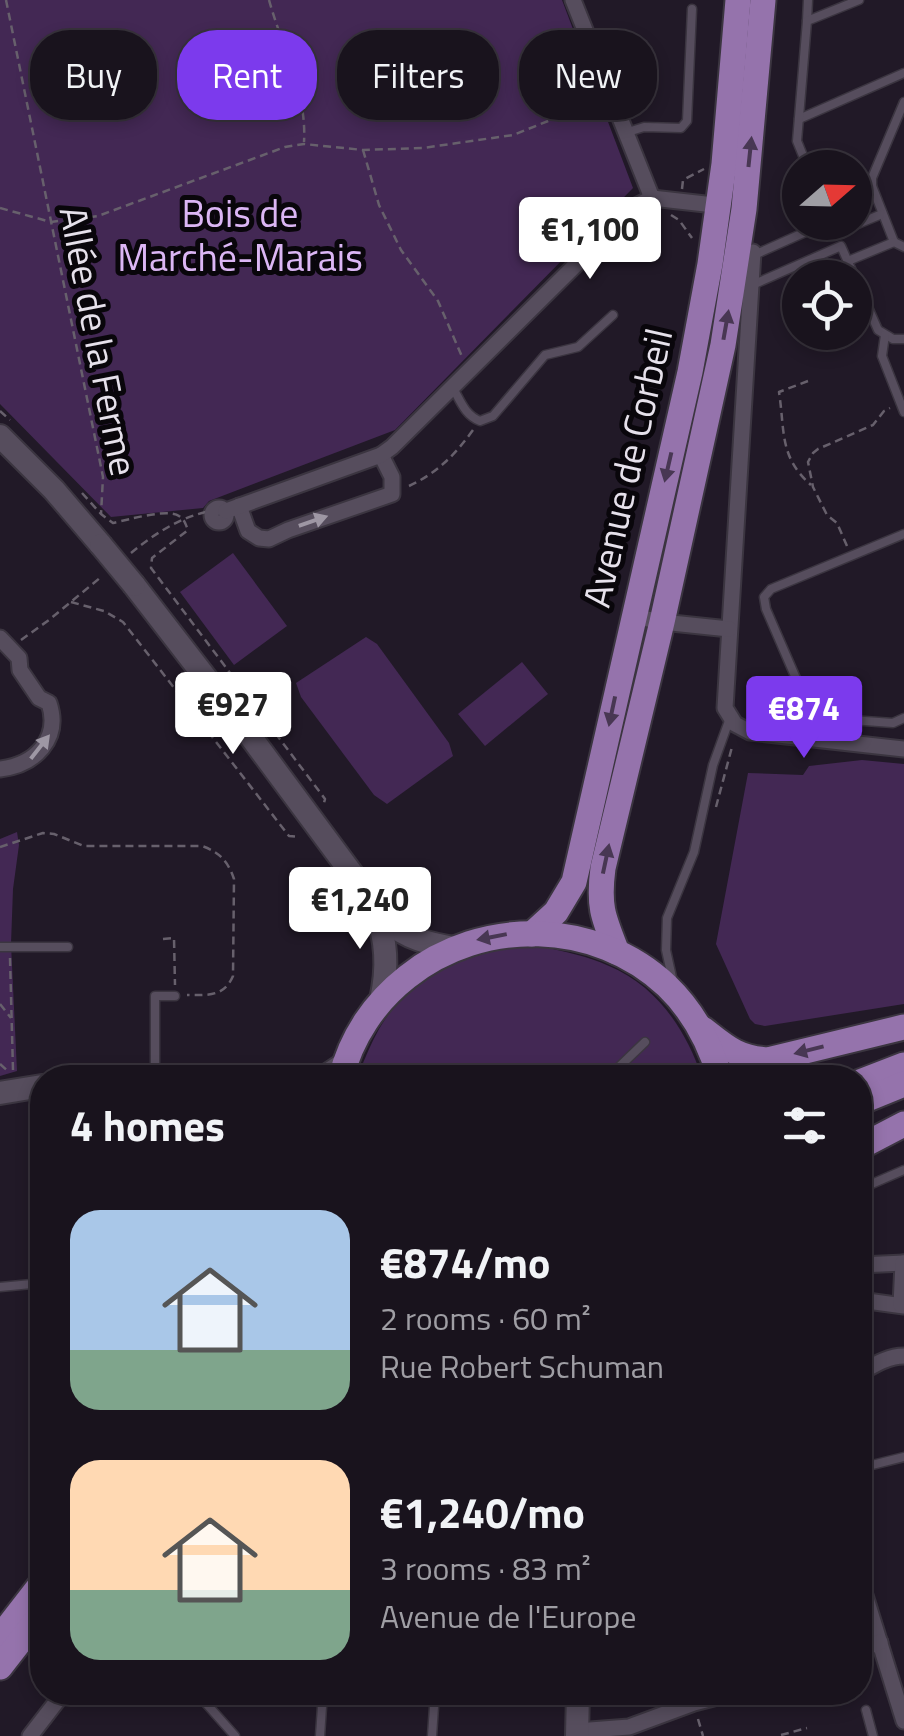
<!DOCTYPE html>
<html lang="en">
<head>
<meta charset="utf-8">
<style>
  body { margin:0; font-family:"Titillium Web",sans-serif; background:#26202a; color:#f1f3f6; height:100vh; display:flex; flex-direction:column; font-size:38px; white-space:nowrap }
  * { box-sizing:border-box; margin:0 }
  p { font-size:32px; color:#9f9ea4 }
  .icon { flex:none; width:55px; height:55px; fill:none; stroke:currentColor; stroke-width:2; stroke-linecap:round; stroke-linejoin:round }
  .map { position:relative; flex:1; overflow:hidden }
  .panel { position:absolute; left:30px; top:1065px; width:842px; height:640px; display:flex; flex-direction:column; background:#19131d; border-radius:40px; box-shadow:0 5px 15px #0003,0 0 0 2px #37323b }
  .panel>* { flex:none }
  .top-card { position:absolute; left:30px; top:30px; width:845px; height:90px; display:flex; gap:20px }
  .needle { width:65px; rotate:70deg }
  .tools { position:absolute; left:782px; top:150px; display:grid; gap:20px }
  .tools a { display:grid; place-items:center; width:90px; height:90px; border-radius:50%; background:#19131d; box-shadow:0 5px 15px #0003,0 0 0 2px #37323b; font-size:50px }
  .price { position:absolute; translate:-50% -85px; padding:0 22px; border-radius:10px; background:#fff; color:#222; font-size:32px; line-height:65px; filter:drop-shadow(0 2px 5px #0008) }
  .price::after { content:''; position:absolute; left:50%; top:60px; width:30px; height:22px; margin-left:-15px; background:inherit; clip-path:polygon(0 0,100% 0,50% 100%) }
  .price.current { background:#7c3aed; color:#fff }
  ul { padding:0; list-style:none }
  li { display:flex; align-items:center; gap:30px; height:250px; padding:0 40px }
  li span { display:grid; place-items:center; flex:none; width:280px; height:200px; border-radius:30px; color:#555 }
  li>.icon { margin-inline-start:auto }
  span .icon { width:120px; height:120px; fill:#fffc; stroke-width:1 }
  li b { font-size:42px }
  h2 { display:flex; justify-content:space-between; align-items:center; height:120px; padding:0 40px; font-size:42px }
  .tag { padding:0 35px; border-radius:40px; background:#19131d; box-shadow:0 5px 15px #0003,0 0 0 2px #37323b; font-size:35px; line-height:90px }
  .tag.current { background:#7c3aed; color:#fff }
  .map>svg:first-child { display:block }
</style>
</head>
<body>
<div class="map">
<svg width="904" height="1736" viewBox="0 0 904 1736">
  <rect width="100%" height="100%" fill="#211927"/>
  <g fill="#432854">
    <path d="M 0,0 L 562,0 L 633,188 L 395,430 L 209,501 L 203,508 L 111,517 L 0,404 Z"/>
    <path d="M 233,553 L 287,626 L 234,665 L 180,592 Z"/>
    <path d="M 366,637 L 377,644 L 449,743 L 453,756 L 387,804 L 374,795 L 301,697 L 296,683 Z"/>
    <path d="M 522,662 L 548,694 L 485,746 L 458,714 Z"/>
    <path d="M 862,760 L 904,764 L 904,1004 L 765,1026 L 755,1024 L 750,1019 L 716,944 L 748,773 L 803,775 L 809,766 Z"/>
    <path d="M 17,832 L 19,845 L 13,889 L 11,944 L 17,1071 L 0,1076 L 0,839 Z"/>
    <path d="M 541,946 C 564,952 588,956 609,966 C 657,986 686,1030 702,1077 L 617,1077 L 629,1060 L 650,1041 L 645,1037 L 609,1077 L 361,1078 L 359,1073 C 365,1058 371,1043 379,1029 C 402,988 448,960 493,951 C 508,947 525,948 541,946 Z"/>
  </g>
  <g fill="none" stroke-linecap="round" stroke-linejoin="round">
    <defs>
      <g id="lane">
        <path d="M 807,21 L 808,0"/>
        <path d="M 799,119 L 904,73"/>
        <path d="M 628,132 L 644,127 L 681,128 L 687,121 L 692,9"/>
        <path d="M 808,168 L 797,141 L 807,21 L 859,0"/>
        <path d="M 872,186 L 894,242"/>
        <path d="M 855,193 L 872,186 L 872,178 L 904,102"/>
        <path d="M 836,233 L 882,214"/>
        <path d="M 754,255 L 828,222"/>
        <path d="M 848,261 L 894,242 L 904,247"/>
        <path d="M 750,286 L 841,246 L 878,330 L 893,339 L 904,339"/>
        <path d="M 885,335 L 882,356 L 904,412"/>
        <path d="M 453,388 C 461,402 465,415 480,421 L 493,416 L 545,355 L 578,347 L 613,315"/>
        <path d="M 904,534 L 771,589 L 764,597 L 766,609 L 811,713 L 822,718 L 893,723 L 904,718"/>
        <path d="M 0,947 L 68,947"/>
        <path d="M 673,982 L 666,950 L 667,918 L 694,852 L 713,765 L 730,718"/>
        <path d="M 155,1078 L 155,996 L 175,996"/>
        <path d="M 613,1078 L 620,1066 L 645,1042"/>
        <path d="M 860,1189 L 904,1170"/>
        <path d="M 0,1287 L 42,1283"/>
        <path d="M 860,1468 L 904,1457"/>
        <path d="M 196,1692 L 235,1736"/>
        <path d="M 544,1699 L 547,1692"/>
        <path d="M 866,1710 L 873,1736"/>
        <path d="M 320,1736 L 323,1692"/>
        <path d="M 432,1736 L 435,1692"/>
      </g>
      <g id="street">
        <path d="M 573,0 L 652,198"/>
        <path d="M 753,252 L 725,708 L 735,724 L 750,732 L 904,749"/>
        <path d="M 239,506 L 248,531 L 259,538 L 269,539 L 288,530 L 392,494 L 392,477 L 381,455"/>
        <circle cx="219" cy="515" r="7"/>
        <path d="M 226,511 L 381,455 L 392,447 L 634,207 L 652,198 L 723,206"/>
        <path d="M 633,616 L 662,622 L 729,629"/>
        <path d="M 0,638 L 19,658 L 20,670 L 39,698 L 49,703 C 61,739 35,765 0,769"/>
        <path d="M 860,1265 L 904,1263"/>
        <path d="M 860,1271 L 866,1300"/>
        <path d="M 860,1300 L 904,1306"/>
        <path d="M 901,1305 L 903,1263"/>
        <path d="M 860,1373 C 874,1365 888,1356 904,1356"/>
        <path d="M 860,1579 L 904,1721"/>
        <path d="M 860,1650 L 880,1642"/>
        <path d="M 577,1731 L 629,1727 L 694,1703 L 737,1692"/>
        <path d="M 30,1736 L 64,1692"/>
      </g>
      <g id="secondary">
        <path d="M 0,436 L 54,490 L 101,545"/>
        <path d="M 134,585 L 239,721 L 387,921 C 406,938 429,944 454,948"/>
        <path d="M 375,910 C 387,940 388,968 381,1000"/>
        <path d="M 323,1078 L 344,1064"/>
        <path d="M 0,1093 L 42,1086"/>
        <path d="M 577,1736 L 578,1692"/>
      </g>
      <g id="primary">
        <path d="M 532,934 L 556,912 L 574,882 L 690,372 L 710,264 L 724,164 L 738,0"/>
        <path d="M 617,952 C 603,917 598,906 603,868 L 662,622 L 723,345 L 744,209 L 763,0"/>
        <path d="M 703,1029 C 726,1047 737,1058 768,1060 L 904,1027"/>
        <path d="M 341,1078 C 351,1037 375,1002 407,977 C 482,917 596,919 667,986 C 693,1011 710,1043 720,1078"/>
        <path d="M 860,1082 L 904,1065"/>
        <path d="M 860,1102 L 904,1084"/>
        <path d="M 860,1147 L 904,1124"/>
        <path d="M 0,1637 L 42,1583"/>
        <path d="M 0,1667 L 42,1613"/>
      </g>
    </defs>
    <use href="#lane" stroke="#3b3540" stroke-width="11"/>
    <use href="#street" stroke="#3b3540" stroke-width="19"/>
    <use href="#secondary" stroke="#3b3540" stroke-width="26"/>
    <use href="#primary" stroke="#3b3540" stroke-width="29"/>
    <g stroke="#67606c" stroke-width="2.5" stroke-dasharray="8 5" stroke-linecap="butt">
      <path d="M 6,0 L 103,477 L 101,514"/>
      <path d="M 269,0 C 282,47 307,92 304,142"/>
      <path d="M 363,150 L 379,205 L 401,250 L 438,301 L 463,359"/>
      <path d="M 682,189 L 683,180 L 704,169"/>
      <path d="M 0,208 L 51,222 L 98,216 L 285,147 L 304,144 L 363,150 L 423,148 L 513,135 L 596,102"/>
      <path d="M 671,215 L 679,220 L 692,238"/>
      <path d="M 808,381 L 779,392 C 785,431 779,457 811,485"/>
      <path d="M 0,411 L 10,420"/>
      <path d="M 409,486 C 437,473 455,455 473,430"/>
      <path d="M 82,493 L 101,514 L 113,523 C 127,520 168,508 179,516 C 185,520 185,523 188,530 L 152,558 L 151,568 L 325,799 L 324,803"/>
      <path d="M 847,546 L 837,523 L 827,515 L 813,487 L 808,462 L 813,453 L 818,449 L 873,425 L 884,411 L 890,408"/>
      <path d="M 131,553 C 154,534 182,516 211,511"/>
      <path d="M 71,602 L 104,611 L 123,622 L 289,836 L 300,837"/>
      <path d="M 21,640 L 49,620 L 101,577"/>
      <path d="M 716,807 L 732,747"/>
      <path d="M 0,847 L 43,833 L 54,834 L 84,846 L 202,846 C 219,852 228,861 234,879 L 233,976 C 224,997 208,995 187,995"/>
      <path d="M 163,939 L 174,938 L 175,985"/>
      <path d="M 10,958 L 13,1070"/>
      <path d="M 0,1004 L 11,1018"/>
      <path d="M 0,1064 L 9,1072"/>
      <path d="M 56,1071 L 143,1074"/>
      <path d="M 166,1075 L 283,1076 L 285,1078"/>
      <path d="M 698,1719 L 703,1736"/>
      <path d="M 781,1735 L 807,1728"/>
    </g>
    <use href="#lane" stroke="#564d5d" stroke-width="8"/>
    <use href="#street" stroke="#564d5d" stroke-width="15"/>
    <use href="#secondary" stroke="#564d5d" stroke-width="22"/>
    <use href="#primary" stroke="#9573ac" stroke-width="25"/>
    <defs>
      <path id="secondary-bridge" d="M 101,545 L 134,585"/>
    </defs>
    <use href="#secondary-bridge" stroke="#3b3540" stroke-width="26" stroke-linecap="butt"/>
    <use href="#secondary-bridge" stroke="#564d5d" stroke-width="22"/>
  </g>
  <defs><path id="oneway-solid" d="M-6-.8H1V-3.2L6.5 0L1 3.2V.8H-6Z" transform="scale(2.5)"/></defs>
  <g fill="#483753">
    <use href="#oneway-solid" transform="translate(750 152) rotate(-84)"/>
    <use href="#oneway-solid" transform="translate(726 325) rotate(-80)"/>
    <use href="#oneway-solid" transform="translate(668 467) rotate(103)"/>
    <use href="#oneway-solid" transform="translate(612 711) rotate(102)"/>
    <use href="#oneway-solid" transform="translate(606 859) rotate(-78)"/>
    <use href="#oneway-solid" transform="translate(492 937) rotate(169)"/>
    <use href="#oneway-solid" transform="translate(809 1050) rotate(166)"/>
  </g>
  <g fill="#9e97a4">
    <use href="#oneway-solid" transform="translate(313 521) rotate(-19)"/>
    <use href="#oneway-solid" transform="translate(40 747) rotate(-52)"/>
  </g>
  <g text-anchor="middle" stroke-width="10" stroke-linejoin="round" paint-order="stroke">
    <g font-size="38" fill="#dbb6f4" stroke="#09060b">
      <text x="240" y="227">Bois de<tspan x="240" dy="44">Marché-Marais</tspan></text>
    </g>
    <g font-size="38" fill="#e6e1eb" stroke="#09060b">
      <text transform="translate(98 341) rotate(79)" y="13">Allée de la Ferme</text>
      <text transform="translate(628 468) rotate(-77)" y="13">Avenue de Corbeil</text>
    </g>
  </g>
</svg>
<div class="tools">
<a><svg class="needle" viewBox="-14 -14 28 28"><path d="M0-13l5 13h-10z" fill="#e53935"/><path d="M0 13l5-13h-10z" fill="#9f9ea4"/></svg></a>
<a><svg class="icon" aria-label="locate" viewBox="0 0 24 24"><circle cx="12" cy="12" r="6"/><path d="M12 2v4M12 18v4M2 12h4M18 12h4"/></svg></a>
</div>
<b class="price" style="left:590px;top:282px">€1,100</b>
<b class="price" style="left:233px;top:757px">€927</b>
<b class="price current" style="left:804px;top:761px">€874</b>
<b class="price" style="left:360px;top:952px">€1,240</b>
<div class="top-card">
<a class="tag">Buy</a>
<a class="tag current">Rent</a>
<a class="tag">Filters</a>
<a class="tag">New</a>
</div>
<section class="panel">
<h2>4 homes<svg class="icon" aria-label="filters" viewBox="0 0 24 24"><path d="M4 7h16M4 17h16"/><circle cx="9" cy="7" r="2"/><circle cx="15" cy="17" r="2"/></svg></h2>
<ul>
<li><span style="background:linear-gradient(#a9c7e8 70%,#7fa58c 0)"><svg class="icon" aria-label="home" viewBox="0 0 24 24"><path d="M3 11l9-7 9 7M6 9v11h12V9"/></svg></span><div><b>€874/mo</b><p>2 rooms · 60 m²</p><p>Rue Robert Schuman</p></div></li>
<li><span style="background:linear-gradient(#ffd9b3 65%,#7fa58c 0)"><svg class="icon" aria-label="home" viewBox="0 0 24 24"><path d="M3 11l9-7 9 7M6 9v11h12V9"/></svg></span><div><b>€1,240/mo</b><p>3 rooms · 83 m²</p><p>Avenue de l'Europe</p></div></li>
</ul>
</section>
</div>
</body>
</html>
